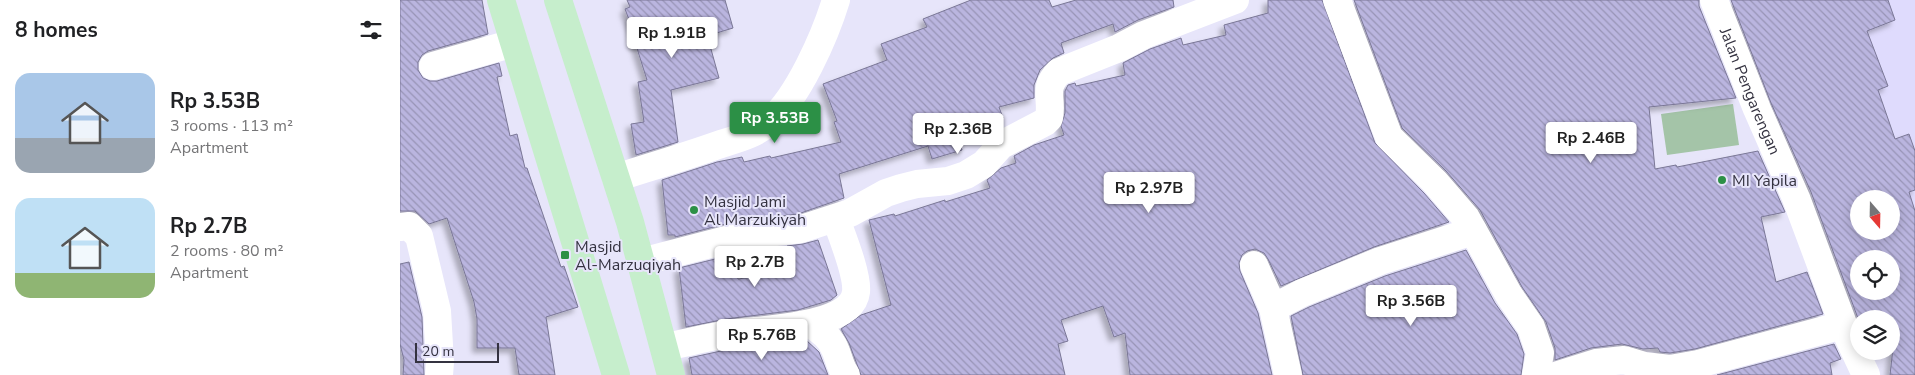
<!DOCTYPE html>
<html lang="en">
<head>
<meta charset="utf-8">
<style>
  body { margin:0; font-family:"Nunito Sans",sans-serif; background:#f2f2f2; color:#202124; height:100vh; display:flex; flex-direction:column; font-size:19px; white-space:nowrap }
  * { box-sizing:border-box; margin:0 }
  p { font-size:16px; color:#757577 }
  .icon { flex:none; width:28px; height:28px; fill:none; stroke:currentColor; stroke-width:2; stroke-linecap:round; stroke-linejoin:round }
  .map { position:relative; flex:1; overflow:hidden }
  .details { display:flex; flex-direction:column; background:#fff; width:400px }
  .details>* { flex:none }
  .needle { width:32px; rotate:160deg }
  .fabs { position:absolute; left:1450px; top:190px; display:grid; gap:10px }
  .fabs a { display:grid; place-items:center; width:50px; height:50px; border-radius:50%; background:#fff; box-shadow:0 2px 12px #0003; font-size:25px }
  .scale { position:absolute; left:15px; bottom:12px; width:84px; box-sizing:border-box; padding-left:5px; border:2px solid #343240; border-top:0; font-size:14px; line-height:18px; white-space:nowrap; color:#343240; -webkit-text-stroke:4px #e7e5fa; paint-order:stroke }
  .price { position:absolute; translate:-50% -42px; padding:0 11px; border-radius:5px; background:#fff; color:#222; font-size:16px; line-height:32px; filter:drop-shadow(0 1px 2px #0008) }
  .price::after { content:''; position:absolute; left:50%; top:30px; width:15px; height:11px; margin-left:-8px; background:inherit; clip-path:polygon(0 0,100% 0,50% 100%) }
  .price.current { background:#2c9046; color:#fff }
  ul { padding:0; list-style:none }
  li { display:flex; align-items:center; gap:15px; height:125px; padding:0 15px }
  li span { display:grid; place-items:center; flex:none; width:140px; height:100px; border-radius:15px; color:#555 }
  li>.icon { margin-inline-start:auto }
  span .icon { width:60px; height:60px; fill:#fffc; stroke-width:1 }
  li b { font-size:21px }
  h2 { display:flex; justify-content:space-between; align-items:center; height:60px; padding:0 15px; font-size:21px }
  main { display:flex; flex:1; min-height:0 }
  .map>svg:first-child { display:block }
</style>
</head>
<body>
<main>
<section class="details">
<h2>8 homes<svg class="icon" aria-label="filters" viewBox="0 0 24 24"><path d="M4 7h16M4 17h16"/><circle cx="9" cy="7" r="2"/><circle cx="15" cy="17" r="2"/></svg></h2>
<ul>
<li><span style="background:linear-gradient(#a9c7e8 65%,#9aa5b1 0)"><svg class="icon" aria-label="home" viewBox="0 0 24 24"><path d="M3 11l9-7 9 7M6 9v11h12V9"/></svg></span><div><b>Rp 3.53B</b><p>3 rooms · 113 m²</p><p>Apartment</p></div></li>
<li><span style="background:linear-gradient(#bfe0f5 75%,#8fb573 0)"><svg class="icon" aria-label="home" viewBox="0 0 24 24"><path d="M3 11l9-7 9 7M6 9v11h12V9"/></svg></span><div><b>Rp 2.7B</b><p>2 rooms · 80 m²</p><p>Apartment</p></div></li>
</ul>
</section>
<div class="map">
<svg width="1515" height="375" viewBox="0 0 1515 375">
  <defs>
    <pattern id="building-back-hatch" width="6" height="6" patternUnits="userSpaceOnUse" patternTransform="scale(1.25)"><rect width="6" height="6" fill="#bab5df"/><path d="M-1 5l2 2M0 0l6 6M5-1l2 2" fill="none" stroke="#9894b6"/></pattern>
    <filter id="shadow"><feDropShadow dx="-4.5" dy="4.5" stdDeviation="2.5" flood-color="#0004"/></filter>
  </defs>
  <rect width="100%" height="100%" fill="#e7e5fa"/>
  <path fill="#dfdbfd" d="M 1403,0 L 1515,0 L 1515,209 L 1491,214 L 1491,199 Z"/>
  <path fill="#a4c4a8" d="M 1333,104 L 1339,145 L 1267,155 L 1261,114 Z"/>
  <g fill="url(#building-back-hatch)" stroke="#7a7796" fill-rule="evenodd" filter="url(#shadow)">
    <path d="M 0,0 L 82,0 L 88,34 L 28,51 L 22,55 L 18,62 L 18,70 L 23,78 L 30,81 L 37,81 L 99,63 L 102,76 L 97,77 L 110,136 L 117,134 L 125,168 L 127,168 L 161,267 L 164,266 L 178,307 L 146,317 L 155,375 L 119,375 L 115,348 L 77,348 L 77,319 L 74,302 L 47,218 L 29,224 L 15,211 L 0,211 Z"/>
    <path d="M 227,0 L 325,0 L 333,28 L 310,35 L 312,41 L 309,42 L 319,78 L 271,90 L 278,142 L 236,155 L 231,124 L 244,122 L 238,82 L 247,80 L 235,42 L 237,41 L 225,9 L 230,7 Z"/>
    <path d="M 571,0 L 649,0 L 652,7 L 676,0 L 773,0 L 774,7 L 738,20 L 715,32 L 713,24 L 661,43 L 664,53 L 653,58 L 640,70 L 634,85 L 634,98 L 599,107 L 603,118 L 557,133 L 562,150 L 532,159 L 528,146 L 439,174 L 444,198 L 398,214 L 337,221 L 275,237 L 275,235 L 268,235 L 262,180 L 317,162 L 342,157 L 344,162 L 370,156 L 371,158 L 441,142 L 434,122 L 437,121 L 423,84 L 487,60 L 481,44 L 527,27 L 523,19 Z"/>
    <path d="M 868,0 L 922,0 L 975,143 L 1024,193 L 1049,222 L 974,247 L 881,286 L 868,259 L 864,253 L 855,249 L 847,251 L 842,255 L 839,263 L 840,271 L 858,313 L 872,375 L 730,375 L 725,333 L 714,337 L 703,306 L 661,320 L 668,341 L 658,344 L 665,375 L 461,375 L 449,343 L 441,329 L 461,315 L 491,305 L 469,220 L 494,214 L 495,216 L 545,200 L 545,202 L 590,188 L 587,180 L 601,168 L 616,163 L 614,156 L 634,145 L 664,135 L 661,126 L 665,113 L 665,91 L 668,85 L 675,83 L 676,86 L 725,75 L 723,63 L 750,49 L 781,38 L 783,45 L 826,35 L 824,25 L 868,13 Z"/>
    <path d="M 954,0 L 1299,0 L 1299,6 L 1336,98 L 1249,107 L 1255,169 L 1276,165 L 1277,167 L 1358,151 L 1385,212 L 1361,217 L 1376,282 L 1407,272 L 1423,314 L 1295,349 L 1270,353 L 1260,352 L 1258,348 L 1243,349 L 1222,344 L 1191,348 L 1155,360 L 1155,348 L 1146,322 L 1122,287 L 1080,210 L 1046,171 L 1002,128 Z"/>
    <path d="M 1331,0 L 1488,0 L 1495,20 L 1467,31 L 1488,86 L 1478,90 L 1495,139 L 1509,134 L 1515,151 L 1515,190 L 1509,192 L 1515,211 L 1515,375 L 1490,375 L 1494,339 L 1491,340 L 1491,319 L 1459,319 L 1459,321 L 1411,192 L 1371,103 ZM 1459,199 L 1491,199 L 1491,231 L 1459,231 ZM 1459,259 L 1491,259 L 1491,291 L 1459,291 Z"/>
    <path d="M 418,240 L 437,295 L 431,300 L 398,310 L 326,319 L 286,327 L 279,268 L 335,254 L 338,279 L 395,271 L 387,246 L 403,244 Z"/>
    <path d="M 1066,250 L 1095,303 L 1117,334 L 1124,354 L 1121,375 L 903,375 L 891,316 L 909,307 L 985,276 Z"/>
    <path d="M 9,262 L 22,317 L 24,375 L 3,375 L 4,360 L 0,344 L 0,264 Z"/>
    <path d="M 406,340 L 419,352 L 428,375 L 292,375 L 289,358 L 330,349 Z"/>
    <path d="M 1434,344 L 1441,359 L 1430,363 L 1432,375 L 1317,375 Z"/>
  </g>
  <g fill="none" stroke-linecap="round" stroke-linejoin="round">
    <g stroke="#fff" stroke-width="28">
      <path d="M 937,0 L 989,137 L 1035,182 L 1066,218 L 1109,295 L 1131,327 L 1140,353 L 1136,375"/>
      <path id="s1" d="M 1314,0 L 1357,109 L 1396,198 L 1446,332 L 1466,375"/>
      <path d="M 33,66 L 114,43"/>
      <path d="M 216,178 C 250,167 284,157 318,145 C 336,139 355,135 369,122 C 398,98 425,36 436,0"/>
      <path d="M 0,227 L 9,226 L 19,236 L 37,311 L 40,362 L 39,375"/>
      <path d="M 241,262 L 341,236 L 401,229 L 450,213 L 486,193 L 501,188 L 517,184 L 548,181 L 566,175 L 584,164 L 601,145 L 645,122 L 649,118 C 653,98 642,89 659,72 L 719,48 L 744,35 L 835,0"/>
      <path d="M 854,265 L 873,308 L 888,375"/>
      <path d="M 873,308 L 902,293 L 980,261 L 1073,231"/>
      <path d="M 410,324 C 421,330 430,337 435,349 C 439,358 440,367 446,375"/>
      <path d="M 265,347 C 286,343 307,337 328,334 C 356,329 452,329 456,292 C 458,275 442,236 436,219"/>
      <path d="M 1158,375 L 1196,363 L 1224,360 L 1244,366 L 1270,369 L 1298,364 L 1443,325"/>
    </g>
    <g stroke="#c6eecc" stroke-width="28">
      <path d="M 101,0 L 216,375"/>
      <path d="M 158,0 L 230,222 L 271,375"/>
    </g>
  </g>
  <g fill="#2c9046" stroke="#e7e5fa" stroke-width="2">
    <circle cx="1322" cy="180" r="5"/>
    <circle cx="294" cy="210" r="5"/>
    <rect x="160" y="250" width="10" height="10" rx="2.5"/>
  </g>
  <g text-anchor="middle" stroke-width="4" stroke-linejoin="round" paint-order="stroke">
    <g font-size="16" fill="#343240" stroke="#e7e5fa">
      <text dy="6" stroke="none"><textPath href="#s1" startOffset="98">Jalan Pengarengan</textPath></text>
    </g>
    <g font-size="16" fill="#343240" stroke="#e7e5fa" text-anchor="start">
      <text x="1332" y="186">MI Yapila</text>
      <text x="304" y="207">Masjid Jami<tspan x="304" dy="18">Al Marzukiyah</tspan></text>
      <text x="175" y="252">Masjid<tspan x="175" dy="18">Al-Marzuqiyah</tspan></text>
    </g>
  </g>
</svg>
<div class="fabs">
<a><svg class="needle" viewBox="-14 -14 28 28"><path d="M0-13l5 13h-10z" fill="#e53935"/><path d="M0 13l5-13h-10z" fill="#757577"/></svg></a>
<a><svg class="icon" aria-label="locate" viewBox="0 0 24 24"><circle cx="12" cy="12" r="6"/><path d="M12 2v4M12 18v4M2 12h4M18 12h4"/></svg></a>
<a><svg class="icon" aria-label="layers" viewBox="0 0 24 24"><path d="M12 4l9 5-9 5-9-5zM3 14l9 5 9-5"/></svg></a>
</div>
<div class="scale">20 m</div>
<b class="price" style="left:272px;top:59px">Rp 1.91B</b>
<b class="price current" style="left:375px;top:144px">Rp 3.53B</b>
<b class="price" style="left:558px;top:155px">Rp 2.36B</b>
<b class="price" style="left:1191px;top:164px">Rp 2.46B</b>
<b class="price" style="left:749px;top:214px">Rp 2.97B</b>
<b class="price" style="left:355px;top:288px">Rp 2.7B</b>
<b class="price" style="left:1011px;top:327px">Rp 3.56B</b>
<b class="price" style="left:362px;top:361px">Rp 5.76B</b>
</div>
</main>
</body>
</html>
